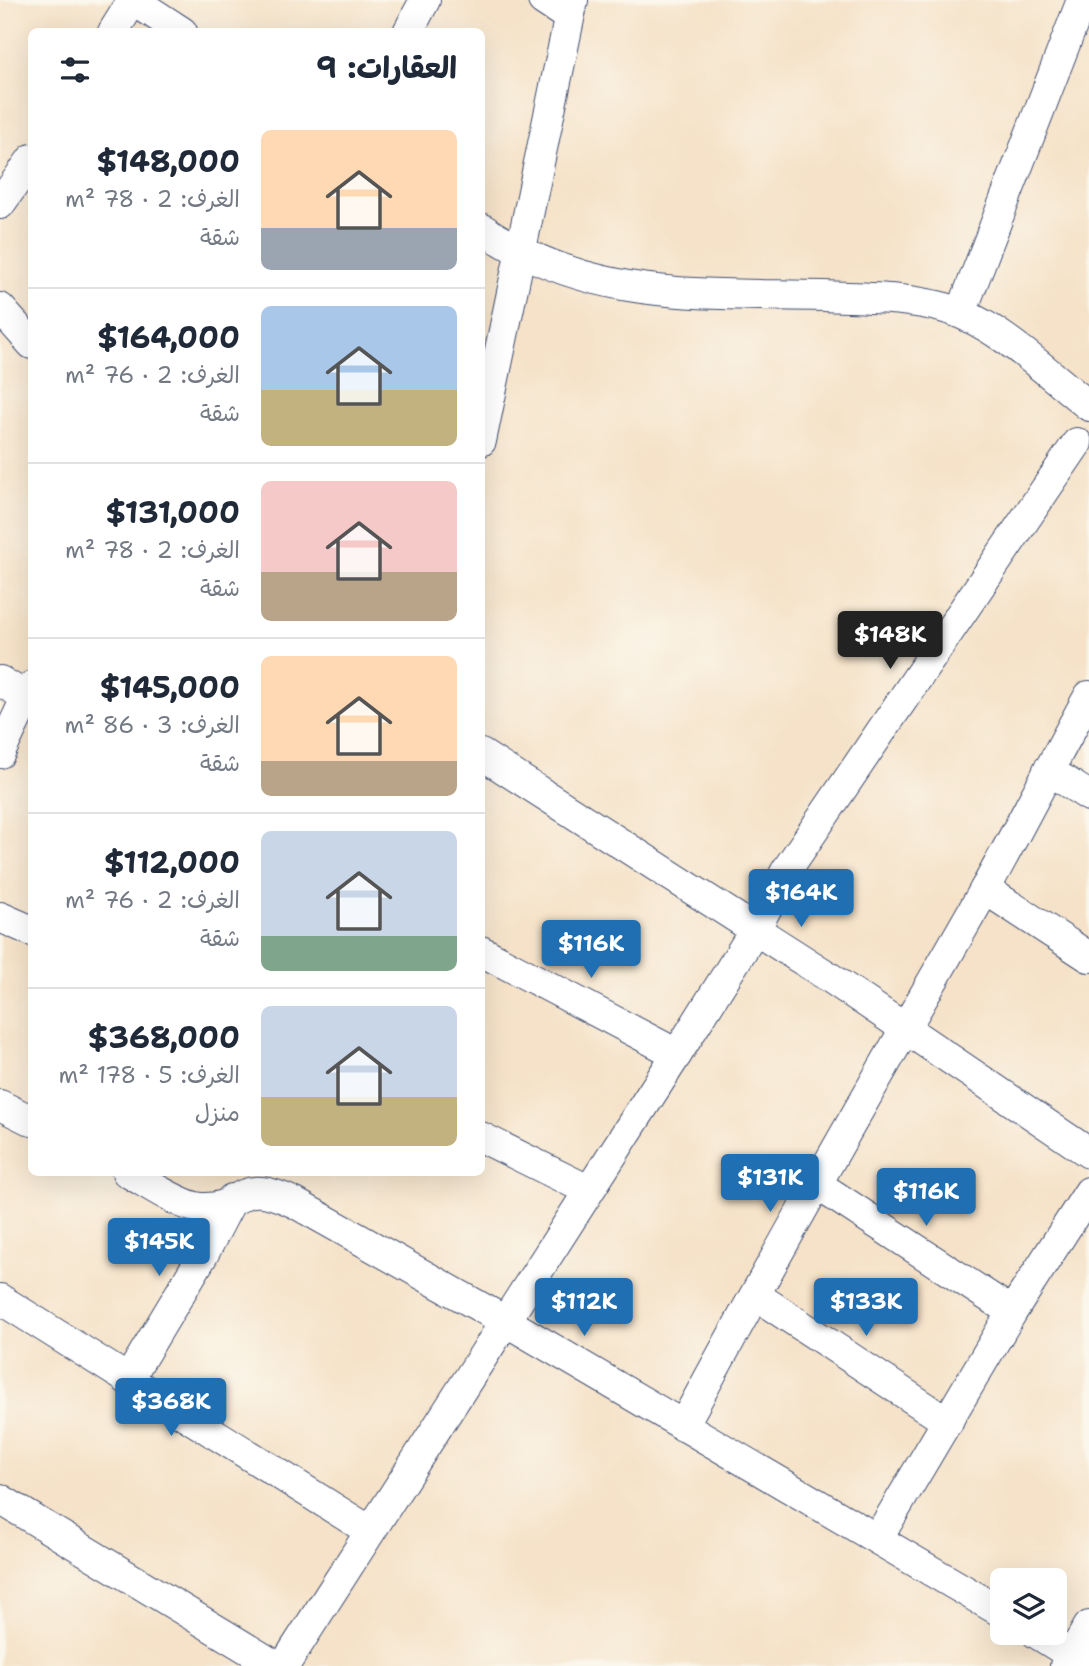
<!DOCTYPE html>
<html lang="ar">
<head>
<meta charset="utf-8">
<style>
  body { margin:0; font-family:"Shantell Sans","Playpen Sans Arabic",sans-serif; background:#f2f2f3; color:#1f2937; direction:rtl; height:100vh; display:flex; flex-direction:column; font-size:26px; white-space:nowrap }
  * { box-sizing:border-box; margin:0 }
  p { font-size:23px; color:#747a83 }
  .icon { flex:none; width:38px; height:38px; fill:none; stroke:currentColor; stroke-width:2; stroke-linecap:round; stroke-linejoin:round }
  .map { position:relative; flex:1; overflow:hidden; direction:ltr }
  .sheet { position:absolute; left:28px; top:28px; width:457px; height:1148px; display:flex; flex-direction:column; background:#fff; border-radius:10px; box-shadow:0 7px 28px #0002; direction:rtl }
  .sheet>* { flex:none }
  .fabs { position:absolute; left:990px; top:1568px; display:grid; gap:14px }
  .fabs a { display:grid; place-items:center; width:77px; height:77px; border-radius:10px; background:#fff; box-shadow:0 7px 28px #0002; font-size:35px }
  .price { position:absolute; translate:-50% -60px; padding:0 16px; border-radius:7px; background:#1f6fb2; color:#fff; font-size:23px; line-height:46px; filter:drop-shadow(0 2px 4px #0008) }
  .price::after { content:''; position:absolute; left:50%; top:42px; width:21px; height:16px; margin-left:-10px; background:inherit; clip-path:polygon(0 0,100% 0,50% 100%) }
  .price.selected { background:#222; color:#fff }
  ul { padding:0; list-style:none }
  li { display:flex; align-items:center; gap:21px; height:175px; padding:0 28px }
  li+li { border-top:2px solid #e0e1e3 }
  li span { display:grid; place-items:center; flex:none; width:196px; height:140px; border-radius:10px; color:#555 }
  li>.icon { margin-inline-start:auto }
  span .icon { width:84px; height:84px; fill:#fffc; stroke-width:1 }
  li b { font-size:30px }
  h2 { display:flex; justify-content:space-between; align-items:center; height:84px; padding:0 28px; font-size:30px }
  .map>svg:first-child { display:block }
</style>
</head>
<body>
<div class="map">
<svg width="1089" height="1666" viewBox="0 0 1089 1666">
  <rect width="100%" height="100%" fill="#fbf7ec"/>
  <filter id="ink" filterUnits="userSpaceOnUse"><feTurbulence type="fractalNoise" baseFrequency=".0143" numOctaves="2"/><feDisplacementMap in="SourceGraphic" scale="14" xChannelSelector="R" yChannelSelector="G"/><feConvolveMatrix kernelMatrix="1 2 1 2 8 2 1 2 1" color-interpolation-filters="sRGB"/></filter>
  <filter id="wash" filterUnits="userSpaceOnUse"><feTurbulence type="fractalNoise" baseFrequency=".00686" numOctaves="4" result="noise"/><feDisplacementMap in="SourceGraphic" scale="28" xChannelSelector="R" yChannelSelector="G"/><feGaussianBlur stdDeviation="1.57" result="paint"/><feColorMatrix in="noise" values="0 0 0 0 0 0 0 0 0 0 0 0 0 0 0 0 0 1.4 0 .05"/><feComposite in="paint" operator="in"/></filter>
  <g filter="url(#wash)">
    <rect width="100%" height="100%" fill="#f5e2c8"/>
  </g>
  <g filter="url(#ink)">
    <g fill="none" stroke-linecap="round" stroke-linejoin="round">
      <defs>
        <g id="minor">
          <path d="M 133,0 L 182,32"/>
          <path d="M 543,0 L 569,17"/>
          <path d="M 113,32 L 133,0"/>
          <path d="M 408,32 L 425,0"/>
          <path d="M 0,204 L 32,159"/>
          <path d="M 481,228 C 591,302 697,293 824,296 C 864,298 906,297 945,308 C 996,322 1048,374 1089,406"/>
          <path d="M 0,308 L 32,344"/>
          <path d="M 961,313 L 1082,0"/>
          <path d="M 481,441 L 573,0"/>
          <path d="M 0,681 L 32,700"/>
          <path d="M 0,753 L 32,686"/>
          <path d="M 481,754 L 829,977 L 1089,1153"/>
          <path d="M 1048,770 L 1089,796"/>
          <path d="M 985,889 L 1089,957"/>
          <path d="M 0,917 L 32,931"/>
          <path d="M 481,951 L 677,1054"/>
          <path d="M 0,1105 L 32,1121"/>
          <path d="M 481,1137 L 588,1190"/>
          <path d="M 127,1172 C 146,1182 181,1207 202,1208 C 246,1210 235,1174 295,1203 L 507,1322 L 1003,1613"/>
          <path d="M 815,1183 L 1012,1312"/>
          <path d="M 755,1295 L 948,1422"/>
          <path d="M 0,1299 L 370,1531"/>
          <path d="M 128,1380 L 203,1255 L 232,1199"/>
          <path d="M 683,1426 C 780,1246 882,1069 984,891 C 1020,827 1053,761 1089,696"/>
          <path d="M 0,1499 L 276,1666"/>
          <path d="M 878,1538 L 1012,1312 L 1089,1192"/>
          <path d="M 1036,1633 L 1089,1666"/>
          <path d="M 284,1666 L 677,1054 L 755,930 L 786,871 L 1077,443"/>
          <path d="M 1065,1666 L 1089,1626"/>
        </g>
      </defs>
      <use href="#minor" stroke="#3c4a6e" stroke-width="32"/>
      <use href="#minor" stroke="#fff" stroke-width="30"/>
    </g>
  </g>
</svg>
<div class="fabs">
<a><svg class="icon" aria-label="layers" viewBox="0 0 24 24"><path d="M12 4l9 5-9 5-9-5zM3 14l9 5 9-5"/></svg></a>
</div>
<b class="price selected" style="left:890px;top:671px">$148K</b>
<b class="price" style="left:801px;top:929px">$164K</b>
<b class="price" style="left:591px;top:980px">$116K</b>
<b class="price" style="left:770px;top:1214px">$131K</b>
<b class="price" style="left:926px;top:1228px">$116K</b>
<b class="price" style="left:159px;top:1278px">$145K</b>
<b class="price" style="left:584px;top:1338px">$112K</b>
<b class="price" style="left:866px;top:1338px">$133K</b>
<b class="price" style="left:171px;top:1438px">$368K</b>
<section class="sheet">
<h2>العقارات: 9<svg class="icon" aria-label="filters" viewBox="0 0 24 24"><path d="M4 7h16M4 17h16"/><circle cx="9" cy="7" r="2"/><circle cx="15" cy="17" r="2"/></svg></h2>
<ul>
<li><span style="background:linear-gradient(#ffd9b3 70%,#9aa5b1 0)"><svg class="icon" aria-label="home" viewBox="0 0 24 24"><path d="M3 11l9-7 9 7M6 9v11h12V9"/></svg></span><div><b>$148,000</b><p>الغرف: 2 · 78 m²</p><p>شقة</p></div></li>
<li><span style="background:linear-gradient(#a9c7e8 60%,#c2b280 0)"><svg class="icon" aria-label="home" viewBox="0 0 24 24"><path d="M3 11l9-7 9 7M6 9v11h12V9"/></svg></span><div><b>$164,000</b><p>الغرف: 2 · 76 m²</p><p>شقة</p></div></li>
<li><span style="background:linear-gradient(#f6c9c9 65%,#b9a48a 0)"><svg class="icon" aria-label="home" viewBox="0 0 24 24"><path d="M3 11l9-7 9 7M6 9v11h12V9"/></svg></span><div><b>$131,000</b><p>الغرف: 2 · 78 m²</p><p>شقة</p></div></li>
<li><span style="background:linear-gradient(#ffd9b3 75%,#b9a48a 0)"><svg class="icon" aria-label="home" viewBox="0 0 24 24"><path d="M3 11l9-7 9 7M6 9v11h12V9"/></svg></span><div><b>$145,000</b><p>الغرف: 3 · 86 m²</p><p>شقة</p></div></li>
<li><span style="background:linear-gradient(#c9d6e8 75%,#7fa58c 0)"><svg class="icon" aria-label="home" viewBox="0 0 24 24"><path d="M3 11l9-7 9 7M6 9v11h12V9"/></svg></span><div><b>$112,000</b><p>الغرف: 2 · 76 m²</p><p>شقة</p></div></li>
<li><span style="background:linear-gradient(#c9d6e8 65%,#c2b280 0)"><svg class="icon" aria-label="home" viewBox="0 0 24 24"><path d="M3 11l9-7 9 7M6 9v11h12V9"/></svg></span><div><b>$368,000</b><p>الغرف: 5 · 178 m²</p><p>منزل</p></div></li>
</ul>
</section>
</div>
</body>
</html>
